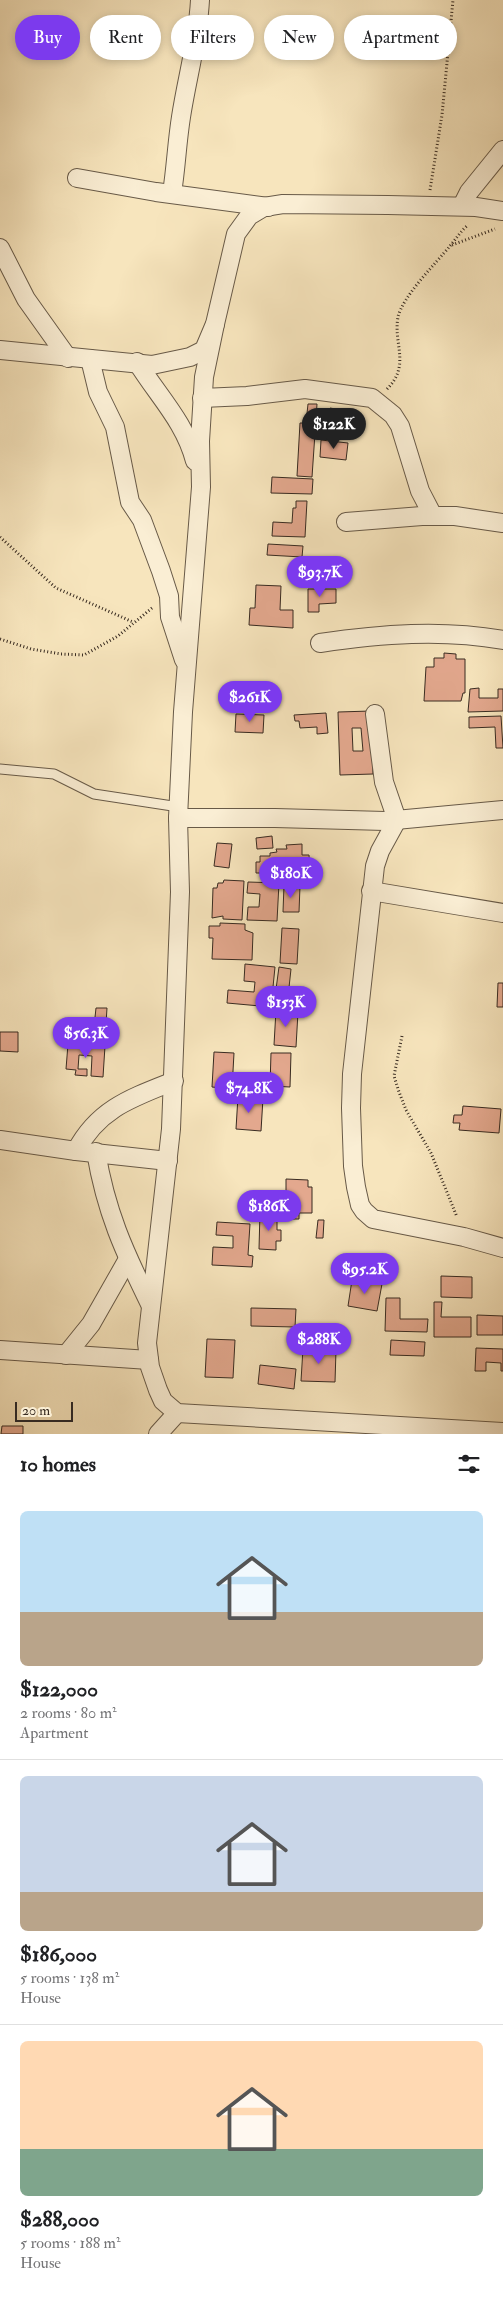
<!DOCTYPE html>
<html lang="en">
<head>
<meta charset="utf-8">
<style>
  body { margin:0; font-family:"IM FELL Double Pica",serif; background:#f6f6f6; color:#202124; height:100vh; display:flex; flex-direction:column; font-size:19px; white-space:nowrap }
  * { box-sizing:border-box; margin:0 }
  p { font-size:16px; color:#757577 }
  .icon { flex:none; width:28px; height:28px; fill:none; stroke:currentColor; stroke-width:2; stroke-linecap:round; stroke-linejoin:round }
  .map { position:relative; height:1434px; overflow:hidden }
  .side { display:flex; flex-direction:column; background:#fff; flex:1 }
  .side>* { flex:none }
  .hud { position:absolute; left:15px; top:15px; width:474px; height:45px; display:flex; gap:10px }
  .scale { position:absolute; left:15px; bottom:12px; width:58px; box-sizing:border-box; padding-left:5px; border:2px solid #382b21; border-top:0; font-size:14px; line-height:18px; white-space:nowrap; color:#382b21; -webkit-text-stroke:4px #faeed4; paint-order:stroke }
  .price { position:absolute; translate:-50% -42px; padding:0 11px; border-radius:18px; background:#7c3aed; color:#fff; font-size:16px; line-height:32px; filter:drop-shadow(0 1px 2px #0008) }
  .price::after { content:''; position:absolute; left:50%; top:30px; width:15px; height:11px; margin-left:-8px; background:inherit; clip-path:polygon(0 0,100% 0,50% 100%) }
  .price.selected { background:#222; color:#fff }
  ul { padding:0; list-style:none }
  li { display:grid; align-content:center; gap:10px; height:265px; padding:0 20px }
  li+li { border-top:1px solid #e0e0e0 }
  li span { display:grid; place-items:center; height:155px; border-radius:8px; color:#555 }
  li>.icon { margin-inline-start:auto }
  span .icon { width:90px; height:90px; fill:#fffc; stroke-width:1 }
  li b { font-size:21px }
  h2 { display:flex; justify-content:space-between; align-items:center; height:60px; padding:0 20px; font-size:21px }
  .tag { padding:0 18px; border-radius:22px; background:#fff; box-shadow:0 2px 8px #0003; font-size:18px; line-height:45px }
  .tag.selected { background:#7c3aed; color:#fff }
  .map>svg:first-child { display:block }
</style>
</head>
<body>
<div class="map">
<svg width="503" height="1434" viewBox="0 0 503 1434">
  <rect width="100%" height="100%" fill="#f7e5bd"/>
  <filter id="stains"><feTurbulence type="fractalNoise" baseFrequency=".004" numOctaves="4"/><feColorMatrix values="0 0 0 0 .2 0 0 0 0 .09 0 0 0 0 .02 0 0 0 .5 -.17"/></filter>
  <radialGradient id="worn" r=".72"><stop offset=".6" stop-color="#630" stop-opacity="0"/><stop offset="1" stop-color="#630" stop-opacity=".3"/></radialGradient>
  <g fill="#e3a88e" stroke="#382b21" fill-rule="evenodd">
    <path d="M 308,404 L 317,404 L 312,477 L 297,476 L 300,423 L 306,423 Z"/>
    <path d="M 330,408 L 352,412 L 349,426 L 327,422 Z"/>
    <path d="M 316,424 L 327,425 L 326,435 L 315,434 Z"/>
    <path d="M 321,440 L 348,443 L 346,460 L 320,457 Z"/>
    <path d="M 272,477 L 313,479 L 312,494 L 271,493 Z"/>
    <path d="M 296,501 L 307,501 L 305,537 L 272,536 L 273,522 L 292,523 L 293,508 L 296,508 Z"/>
    <path d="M 268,544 L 303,546 L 302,557 L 267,555 Z"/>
    <path d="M 256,585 L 281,586 L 280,610 L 293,610 L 293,628 L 249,625 L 250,608 L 255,608 Z"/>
    <path d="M 308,589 L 336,589 L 336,603 L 319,604 L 319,612 L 308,612 Z"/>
    <path d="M 444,653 L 456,654 L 456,659 L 465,659 L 465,693 L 463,693 L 461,701 L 424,701 L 426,667 L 434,667 L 434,658 L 444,658 Z"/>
    <path d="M 479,688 L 479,698 L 498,698 L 498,689 L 503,689 L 503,711 L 468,712 L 470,689 Z"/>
    <path d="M 371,711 L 373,774 L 340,775 L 338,712 ZM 352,728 L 361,728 L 363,751 L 353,751 Z"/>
    <path d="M 326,713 L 328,733 L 317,734 L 317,727 L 300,728 L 299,721 L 295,721 L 294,715 Z"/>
    <path d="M 236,714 L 264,715 L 263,733 L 235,732 Z"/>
    <path d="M 501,716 L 503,748 L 496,748 L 495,727 L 469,728 L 469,717 Z"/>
    <path d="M 272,836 L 273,848 L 257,849 L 256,838 Z"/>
    <path d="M 217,843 L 232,844 L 229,868 L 214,866 Z"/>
    <path d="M 302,844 L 302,855 L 309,855 L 310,873 L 299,874 L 300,879 L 271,880 L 270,873 L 256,873 L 256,862 L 260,862 L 260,856 L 270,856 L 270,853 L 277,852 L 276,849 L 287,849 L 286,845 Z"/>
    <path d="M 224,880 L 244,881 L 242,920 L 223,919 L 223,916 L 212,918 L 213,888 L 217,888 L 218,883 L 223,883 Z"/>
    <path d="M 248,882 L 279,883 L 277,921 L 247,920 L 248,907 L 259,907 L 260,894 L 247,893 Z"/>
    <path d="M 284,885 L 300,886 L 299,912 L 283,912 Z"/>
    <path d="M 220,923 L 245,924 L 245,930 L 253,933 L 252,960 L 212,959 L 213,938 L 209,938 L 209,926 L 220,926 Z"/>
    <path d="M 282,928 L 299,929 L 297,964 L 280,963 Z"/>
    <path d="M 245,964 L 275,967 L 271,1007 L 227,1003 L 228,990 L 254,992 L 255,982 L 244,981 Z"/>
    <path d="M 279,967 L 291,969 L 287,1006 L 274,1004 Z"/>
    <path d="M 498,983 L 503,983 L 503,1007 L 497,1007 Z"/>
    <path d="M 96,1008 L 107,1008 L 105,1039 L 69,1037 L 69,1026 L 94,1027 Z"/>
    <path d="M 276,1010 L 298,1012 L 296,1047 L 274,1045 Z"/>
    <path d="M 0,1032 L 18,1032 L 18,1052 L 0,1051 Z"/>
    <path d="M 68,1044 L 105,1046 L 103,1077 L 91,1076 L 92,1056 L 79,1055 L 78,1069 L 87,1069 L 87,1076 L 75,1075 L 76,1070 L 66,1069 Z"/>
    <path d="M 214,1052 L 234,1053 L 232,1089 L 212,1087 Z"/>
    <path d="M 271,1053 L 291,1053 L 290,1087 L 270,1086 Z"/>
    <path d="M 238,1096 L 263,1098 L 261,1131 L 236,1129 Z"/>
    <path d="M 463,1106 L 501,1109 L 499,1133 L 459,1130 L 460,1123 L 453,1123 L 454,1115 L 462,1115 Z"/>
    <path d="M 286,1179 L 308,1180 L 308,1187 L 312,1187 L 312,1213 L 299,1213 L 299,1219 L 279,1219 L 280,1192 L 286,1192 Z"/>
    <path d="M 260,1212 L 273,1213 L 273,1220 L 277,1220 L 277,1230 L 281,1230 L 281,1241 L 276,1241 L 276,1250 L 259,1249 Z"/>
    <path d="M 318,1220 L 324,1220 L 323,1238 L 316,1238 Z"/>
    <path d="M 217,1222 L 250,1224 L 248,1255 L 253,1256 L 252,1267 L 212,1265 L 213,1247 L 233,1248 L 233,1236 L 216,1235 Z"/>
    <path d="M 441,1276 L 472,1277 L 472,1298 L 441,1297 Z"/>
    <path d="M 352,1280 L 382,1284 L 377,1311 L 348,1306 Z"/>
    <path d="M 386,1298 L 400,1298 L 400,1319 L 428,1319 L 427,1332 L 385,1331 Z"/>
    <path d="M 434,1302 L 442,1302 L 441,1317 L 471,1317 L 471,1337 L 434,1337 Z"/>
    <path d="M 251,1308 L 296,1309 L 295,1327 L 251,1326 Z"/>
    <path d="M 477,1315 L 503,1316 L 503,1335 L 477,1335 Z"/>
    <path d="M 207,1339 L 235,1340 L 233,1378 L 205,1377 Z"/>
    <path d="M 391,1340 L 425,1342 L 424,1356 L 390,1355 Z"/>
    <path d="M 303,1348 L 336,1350 L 335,1382 L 301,1381 Z"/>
    <path d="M 476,1348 L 503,1349 L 503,1371 L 501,1371 L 501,1363 L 486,1362 L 486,1371 L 475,1371 Z"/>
    <path d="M 260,1365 L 296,1369 L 294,1389 L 258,1384 Z"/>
    <path d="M 2,1426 L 23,1426 L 23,1434 L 1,1434 Z"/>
  </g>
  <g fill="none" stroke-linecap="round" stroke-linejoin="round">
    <defs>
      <path id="lane" d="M 0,769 L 54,774 L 94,794 L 179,807"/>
      <g id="street">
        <path d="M 77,178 L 156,192 L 268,207"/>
        <path d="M 172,193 C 176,168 177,142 181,117 C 187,78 198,40 200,0"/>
        <path d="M 462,206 L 469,192 L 503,150"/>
        <path d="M 0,248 L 26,299 L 68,358"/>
        <path d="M 215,324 L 204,377 L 200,441 L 201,487 L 183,712 L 178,818 L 180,892 L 171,1129 L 147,1343 L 150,1367 L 158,1390 L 163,1401 L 177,1413 L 503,1432"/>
        <path d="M 0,350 L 152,365 L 190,357 L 204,350 L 215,324 L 236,234 L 249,216 L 264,207 L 283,204 L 388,205 L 476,207 L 503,211"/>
        <path d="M 90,359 L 98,392 L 115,427 L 130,502 L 142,520 L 161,571 L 169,596 L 170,617 L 184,660"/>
        <path d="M 137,362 C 158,396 185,422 195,461"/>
        <path d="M 202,398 L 247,396 L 305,389 L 372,398 L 393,415 L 400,426 L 420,491 L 433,516"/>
        <path d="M 346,522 L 422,516 L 455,516 L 503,523"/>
        <path d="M 320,643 C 381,634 442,629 503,640"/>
        <path d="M 375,714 L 384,782 L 397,820 L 380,851 L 375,866 L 352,1074 L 351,1108 L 353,1166 L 356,1187 L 360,1205 L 364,1211 L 373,1219 L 464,1237 L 503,1248"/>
        <path d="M 178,818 L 275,818 L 385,821 L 503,810"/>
        <path d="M 371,891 L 503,913"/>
        <path d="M 0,1140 L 76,1151 L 168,1161"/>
        <path d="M 76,1151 C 98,1109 131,1098 174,1081"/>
        <path d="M 96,1152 C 106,1212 124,1251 150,1304"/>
        <path d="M 0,1350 L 149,1360"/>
        <path d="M 66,1355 L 91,1324 L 128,1259"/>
        <path d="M 158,1434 L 177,1413"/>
      </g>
    </defs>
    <use href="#lane" stroke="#685a48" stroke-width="11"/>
    <use href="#street" stroke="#685a48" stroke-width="20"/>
    <g stroke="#382b21" stroke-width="3" stroke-dasharray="1 2.5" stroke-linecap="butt">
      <path d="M 430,190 L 442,115 L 453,0"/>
      <path d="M 452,245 L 495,229"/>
      <path d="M 387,389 C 411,365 393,344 398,317 C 402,297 437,262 450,246 C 456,239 460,232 467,226"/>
      <path d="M 0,537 L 56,588 L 133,622"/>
      <path d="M 0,639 L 31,649 L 61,654 L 84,655 L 118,636 L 152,608"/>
      <path d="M 402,1036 L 394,1076 L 399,1092 L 406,1110 L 431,1153 L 457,1217"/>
    </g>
    <use href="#lane" stroke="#faeed4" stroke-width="9"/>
    <use href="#street" stroke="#faeed4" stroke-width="18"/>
  </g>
  <rect width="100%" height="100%" filter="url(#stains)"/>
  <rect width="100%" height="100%" fill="url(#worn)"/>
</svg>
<div class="scale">20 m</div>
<b class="price selected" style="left:334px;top:450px">$122K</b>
<b class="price" style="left:320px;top:598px">$93.7K</b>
<b class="price" style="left:250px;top:723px">$261K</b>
<b class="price" style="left:291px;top:899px">$180K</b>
<b class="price" style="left:286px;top:1028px">$153K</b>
<b class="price" style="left:86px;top:1059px">$56.3K</b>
<b class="price" style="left:249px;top:1114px">$74.8K</b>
<b class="price" style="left:269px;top:1232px">$186K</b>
<b class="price" style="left:365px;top:1295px">$95.2K</b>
<b class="price" style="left:319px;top:1365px">$288K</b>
<div class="hud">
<a class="tag selected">Buy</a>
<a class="tag">Rent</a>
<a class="tag">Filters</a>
<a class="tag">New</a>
<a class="tag">Apartment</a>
</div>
</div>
<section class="side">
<h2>10 homes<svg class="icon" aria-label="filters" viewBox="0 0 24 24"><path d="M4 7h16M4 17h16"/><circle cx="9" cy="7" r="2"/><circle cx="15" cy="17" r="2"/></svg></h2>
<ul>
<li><span style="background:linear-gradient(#bfe0f5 65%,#b9a48a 0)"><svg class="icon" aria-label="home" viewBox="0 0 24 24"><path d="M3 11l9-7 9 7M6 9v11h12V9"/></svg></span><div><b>$122,000</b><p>2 rooms · 80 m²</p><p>Apartment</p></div></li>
<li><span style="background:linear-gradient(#c9d6e8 75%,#b9a48a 0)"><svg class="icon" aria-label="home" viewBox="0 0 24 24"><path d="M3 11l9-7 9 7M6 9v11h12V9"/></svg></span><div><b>$186,000</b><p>5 rooms · 138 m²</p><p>House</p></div></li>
<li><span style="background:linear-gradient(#ffd9b3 70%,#7fa58c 0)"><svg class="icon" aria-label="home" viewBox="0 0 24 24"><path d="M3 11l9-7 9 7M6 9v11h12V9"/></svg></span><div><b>$288,000</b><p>5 rooms · 188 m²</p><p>House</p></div></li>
</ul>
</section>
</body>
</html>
